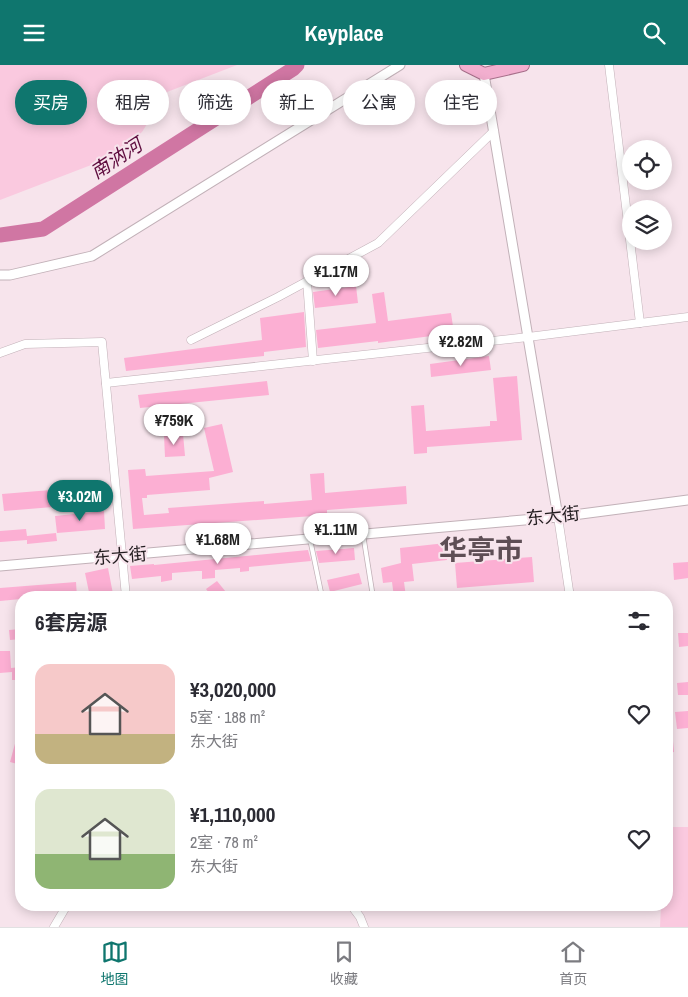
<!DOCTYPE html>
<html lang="zh">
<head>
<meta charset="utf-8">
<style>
  body { margin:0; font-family:"Archivo Narrow","Noto Sans SC",sans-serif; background:#f7f7f7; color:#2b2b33; height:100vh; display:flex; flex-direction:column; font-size:19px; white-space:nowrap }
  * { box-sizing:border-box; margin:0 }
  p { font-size:16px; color:#7c7c81 }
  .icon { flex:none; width:28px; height:28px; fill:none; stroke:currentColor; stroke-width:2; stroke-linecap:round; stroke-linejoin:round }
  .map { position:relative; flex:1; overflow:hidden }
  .details { position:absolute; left:15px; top:526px; width:658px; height:320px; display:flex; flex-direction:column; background:#fff; border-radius:20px; box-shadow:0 2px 12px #0003 }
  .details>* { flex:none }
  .hud { position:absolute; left:15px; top:15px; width:659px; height:45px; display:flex; gap:10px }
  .buttons { position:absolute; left:622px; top:75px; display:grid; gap:10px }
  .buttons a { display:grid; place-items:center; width:50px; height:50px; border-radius:50%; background:#fff; box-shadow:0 2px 12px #0003; font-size:25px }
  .price { position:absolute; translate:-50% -42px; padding:0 11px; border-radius:18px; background:#fff; color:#222; font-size:16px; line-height:32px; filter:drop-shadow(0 1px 2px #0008) }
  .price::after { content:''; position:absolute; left:50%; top:30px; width:15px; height:11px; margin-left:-8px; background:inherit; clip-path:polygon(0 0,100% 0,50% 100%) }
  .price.selected { background:#0f766e; color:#fff }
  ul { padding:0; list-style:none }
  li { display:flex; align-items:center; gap:15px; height:125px; padding:0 20px }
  li span { display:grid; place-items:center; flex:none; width:140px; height:100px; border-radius:15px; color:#555 }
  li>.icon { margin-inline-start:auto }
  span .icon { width:60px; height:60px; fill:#fffc; stroke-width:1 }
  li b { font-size:21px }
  h2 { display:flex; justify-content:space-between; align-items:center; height:60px; padding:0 20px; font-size:21px }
  .pill { padding:0 18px; border-radius:22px; background:#fff; box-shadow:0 2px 12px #0003; font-size:18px; line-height:45px }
  .pill.selected { background:#0f766e; color:#fff }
  header { display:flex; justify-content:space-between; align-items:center; height:65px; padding:0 20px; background:#0f766e; color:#fff; font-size:22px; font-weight:700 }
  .menu { display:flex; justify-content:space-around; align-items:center; height:70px; border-top:1px solid #e1e1e2; background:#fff; font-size:14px; color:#7c7c81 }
  .menu a { display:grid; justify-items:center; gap:2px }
  .menu .selected { color:#0f766e }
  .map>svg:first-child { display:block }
</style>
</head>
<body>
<header><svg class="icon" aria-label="menu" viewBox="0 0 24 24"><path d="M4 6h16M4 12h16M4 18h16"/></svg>Keyplace<svg class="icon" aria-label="search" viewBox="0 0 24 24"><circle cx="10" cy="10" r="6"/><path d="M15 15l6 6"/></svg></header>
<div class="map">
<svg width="688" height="862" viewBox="0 0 688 862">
  <rect width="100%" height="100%" fill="#f7e4ec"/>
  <g fill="#fac9df">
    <path d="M 0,0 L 237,0 L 167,27 L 142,67 L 112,92 L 0,135 Z"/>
    <path d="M 666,762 L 688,762 L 688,862 L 660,862 L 661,840 L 666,840 Z"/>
  </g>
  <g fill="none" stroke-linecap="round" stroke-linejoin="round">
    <path stroke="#d076a3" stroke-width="15" d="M 0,170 L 43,164 L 293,4 L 297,0"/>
  </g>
  <g fill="#fcafd3">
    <path d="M 356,221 L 358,238 L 315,243 L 313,227 Z"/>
    <path d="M 384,227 L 388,256 L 451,248 L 454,268 L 378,278 L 378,276 L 318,283 L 316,265 L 376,258 L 372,229 Z"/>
    <path d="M 304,247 L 306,282 L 264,287 L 264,291 L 126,306 L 124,293 L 262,275 L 260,253 Z"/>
    <path d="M 489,291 L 491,305 L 431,312 L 430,299 Z"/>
    <path d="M 517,311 L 522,375 L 427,382 L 427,388 L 414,389 L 411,341 L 424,340 L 426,366 L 490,361 L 490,356 L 497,356 L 493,313 Z"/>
    <path d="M 267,316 L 269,330 L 140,343 L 138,330 Z"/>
    <path d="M 222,359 L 233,407 L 209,413 L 210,425 L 147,430 L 147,433 L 142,433 L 144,450 L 169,448 L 168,443 L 264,436 L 264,439 L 312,435 L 310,409 L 324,408 L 325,428 L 406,421 L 407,439 L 327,445 L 327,450 L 133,464 L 128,405 L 145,404 L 146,411 L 214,406 L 204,363 Z"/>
    <path d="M 183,369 L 185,391 L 165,392 L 164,370 Z"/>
    <path d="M 51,425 L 53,442 L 4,446 L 2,429 Z"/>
    <path d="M 104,446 L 105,464 L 57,468 L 55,451 Z"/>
    <path d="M 26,464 L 27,471 L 56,468 L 57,476 L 27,479 L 27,475 L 0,477 L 0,466 Z"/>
    <path d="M 446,478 L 447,495 L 412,499 L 414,516 L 404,517 L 406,532 L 394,532 L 392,517 L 383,518 L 381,503 L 401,498 L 400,483 Z"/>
    <path d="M 354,483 L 355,495 L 319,498 L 316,486 Z"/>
    <path d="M 308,485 L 311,496 L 249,502 L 249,506 L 240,507 L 240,503 L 215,505 L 215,513 L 202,514 L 202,506 L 197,506 L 172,508 L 172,515 L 161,517 L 161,511 L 132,514 L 130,501 L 154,499 L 154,500 Z"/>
    <path d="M 532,492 L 534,517 L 457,523 L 455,498 Z"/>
    <path d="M 688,497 L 688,513 L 674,515 L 673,498 Z"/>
    <path d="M 108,503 L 113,529 L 90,532 L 85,508 Z"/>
    <path d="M 359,508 L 362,519 L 330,527 L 327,515 Z"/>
    <path d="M 217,516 L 230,532 L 212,532 L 206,524 Z"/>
    <path d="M 76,517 L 77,532 L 63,532 L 62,531 L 21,532 L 21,534 L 0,536 L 0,523 Z"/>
    <path d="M 21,564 L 21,574 L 10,575 L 9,565 Z"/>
    <path d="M 678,568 L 688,568 L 688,581 L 679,582 Z"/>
    <path d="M 0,586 L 10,586 L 11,603 L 21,602 L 21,615 L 12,615 L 12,607 L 0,608 Z"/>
    <path d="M 688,617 L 688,630 L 678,630 L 677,618 Z"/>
    <path d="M 688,646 L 688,663 L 677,664 L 675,647 Z"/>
    <path d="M 666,655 L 671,655 L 674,687 L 666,688 Z"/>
    <path d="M 19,664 L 21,664 L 21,700 L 10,697 Z"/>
  </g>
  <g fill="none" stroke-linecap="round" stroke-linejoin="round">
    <defs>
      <g id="service">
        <path d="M 363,469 L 373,532"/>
        <path d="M 310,474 L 322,532"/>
      </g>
      <g id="minor">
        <path d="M 609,0 L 640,258"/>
        <path d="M 307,216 L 313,296"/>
        <path d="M 191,275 L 278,232 L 378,178 L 494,66"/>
        <path d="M 0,288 L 25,279 L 102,277 L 126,532"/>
        <path d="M 106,318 L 528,272 L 688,252"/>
        <path d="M 558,452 L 570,532"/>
        <path d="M 351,840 L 360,852 L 364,862"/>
        <path d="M 54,862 L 67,840"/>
      </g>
      <g id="tertiary">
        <path d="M 484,9 L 558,452"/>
        <path d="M 0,210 L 10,210 L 92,191 L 400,0"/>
        <path d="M 0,501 L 558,452 L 688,435"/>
      </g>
      <path id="trunk" d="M 466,0 L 484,9 L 523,0"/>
    </defs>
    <use href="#service" stroke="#c2b1b8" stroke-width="5.5"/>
    <use href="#minor" stroke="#c2b1b8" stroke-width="9"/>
    <use href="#tertiary" stroke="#c2b1b8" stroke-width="11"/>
    <use href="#trunk" stroke="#a76f8a" stroke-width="14"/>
    <use href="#service" stroke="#fff" stroke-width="4"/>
    <use href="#minor" stroke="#fff" stroke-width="8"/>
    <use href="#tertiary" stroke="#fff" stroke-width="9"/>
    <use href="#trunk" stroke="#f2afcf" stroke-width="12"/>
  </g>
  <g text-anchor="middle" stroke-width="4" stroke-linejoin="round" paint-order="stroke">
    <g font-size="18" fill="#221c1f" stroke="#f7e4ec">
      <text transform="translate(553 451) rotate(-6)" y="6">东大街</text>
      <text transform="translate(120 491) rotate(-5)" y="6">东大街</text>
    </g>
    <g font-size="19" font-style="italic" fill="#5e0c3e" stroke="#f7e4ec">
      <text transform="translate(116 93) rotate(-33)" y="7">南汭河</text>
    </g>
    <g font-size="28" font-weight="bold" fill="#5e4e55" stroke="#f7e4ec">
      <text x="481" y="495">华亭市</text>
    </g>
  </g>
</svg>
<div class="buttons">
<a><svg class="icon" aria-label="locate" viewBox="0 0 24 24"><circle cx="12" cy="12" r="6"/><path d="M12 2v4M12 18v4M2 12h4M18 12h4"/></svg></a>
<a><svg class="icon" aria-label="layers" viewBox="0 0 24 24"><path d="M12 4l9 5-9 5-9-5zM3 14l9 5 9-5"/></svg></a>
</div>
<b class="price" style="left:336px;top:232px">¥1.17M</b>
<b class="price" style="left:461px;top:302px">¥2.82M</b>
<b class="price" style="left:174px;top:381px">¥759K</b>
<b class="price selected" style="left:80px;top:457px">¥3.02M</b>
<b class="price" style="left:336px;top:490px">¥1.11M</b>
<b class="price" style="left:218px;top:500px">¥1.68M</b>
<div class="hud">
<a class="pill selected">买房</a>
<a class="pill">租房</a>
<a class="pill">筛选</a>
<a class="pill">新上</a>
<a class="pill">公寓</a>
<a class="pill">住宅</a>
</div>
<section class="details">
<h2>6套房源<svg class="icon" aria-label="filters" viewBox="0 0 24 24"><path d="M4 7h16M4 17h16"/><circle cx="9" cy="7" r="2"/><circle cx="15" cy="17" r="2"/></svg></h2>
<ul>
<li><span style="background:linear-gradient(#f6c9c9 70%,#c2b280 0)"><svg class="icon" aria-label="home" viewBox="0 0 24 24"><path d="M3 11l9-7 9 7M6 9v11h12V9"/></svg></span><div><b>¥3,020,000</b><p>5室 · 188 m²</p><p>东大街</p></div><svg class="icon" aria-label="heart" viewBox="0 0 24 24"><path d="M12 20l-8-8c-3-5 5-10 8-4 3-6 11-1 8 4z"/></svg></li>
<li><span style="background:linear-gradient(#dfe7d0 65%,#8fb573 0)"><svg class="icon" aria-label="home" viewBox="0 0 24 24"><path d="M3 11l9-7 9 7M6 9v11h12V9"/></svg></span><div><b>¥1,110,000</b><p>2室 · 78 m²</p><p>东大街</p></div><svg class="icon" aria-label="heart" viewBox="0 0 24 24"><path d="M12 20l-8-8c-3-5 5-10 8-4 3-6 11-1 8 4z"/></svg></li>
</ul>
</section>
</div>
<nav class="menu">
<a class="selected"><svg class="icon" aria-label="map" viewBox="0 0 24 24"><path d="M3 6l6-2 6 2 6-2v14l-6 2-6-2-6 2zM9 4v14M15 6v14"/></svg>地图</a>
<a><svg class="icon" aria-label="saved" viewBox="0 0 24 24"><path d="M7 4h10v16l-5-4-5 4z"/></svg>收藏</a>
<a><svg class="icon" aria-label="home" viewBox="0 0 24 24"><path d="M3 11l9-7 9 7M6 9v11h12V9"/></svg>首页</a>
</nav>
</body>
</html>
